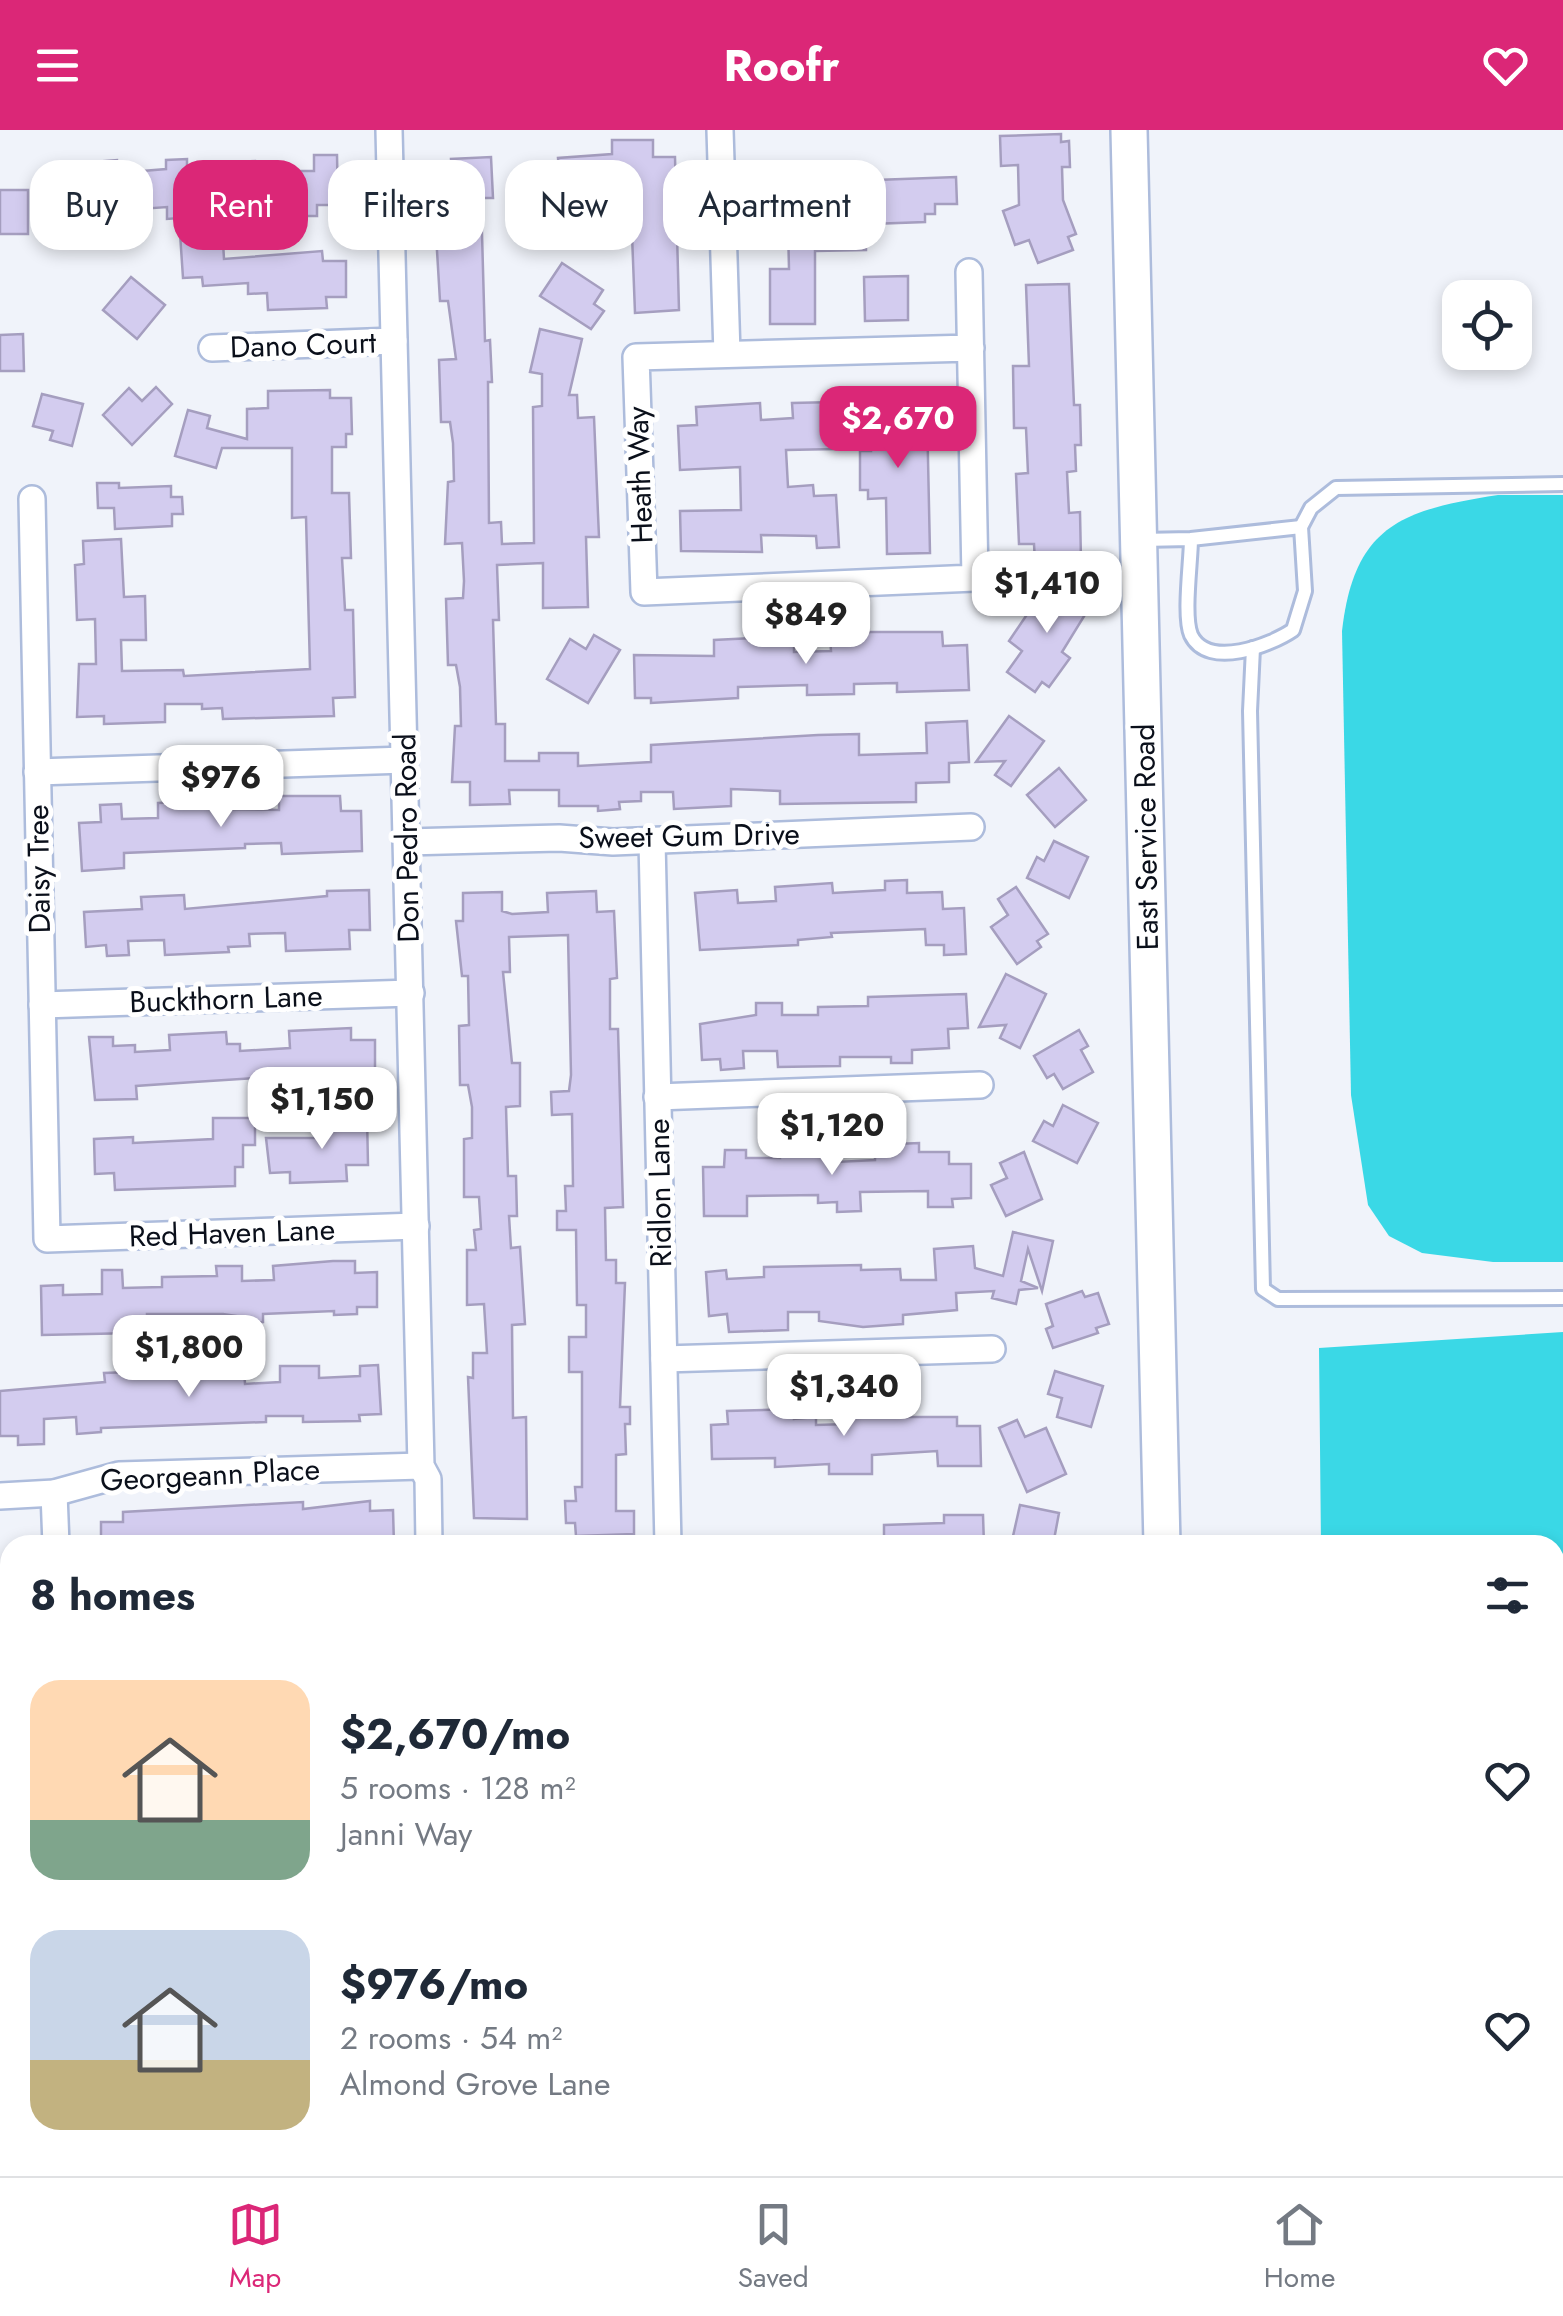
<!DOCTYPE html>
<html lang="en">
<head>
<meta charset="utf-8">
<style>
  body { margin:0; font-family:Jost,sans-serif; background:#f6f6f7; color:#1f2937; height:100vh; display:flex; flex-direction:column; font-size:38px; white-space:nowrap }
  * { box-sizing:border-box; margin:0 }
  p { font-size:32px; color:#747a83 }
  .icon { flex:none; width:55px; height:55px; fill:none; stroke:currentColor; stroke-width:2; stroke-linecap:round; stroke-linejoin:round }
  .map { position:relative; flex:1; overflow:hidden }
  .panel { position:absolute; left:0px; top:1405px; width:1565px; height:642px; display:flex; flex-direction:column; background:#fff; border-radius:30px 30px 0 0; box-shadow:0 5px 15px #0003 }
  .panel>* { flex:none }
  .banner { position:absolute; left:30px; top:30px; width:1000px; height:90px; display:flex; gap:20px }
  .controls { position:absolute; left:1442px; top:150px; display:grid; gap:20px }
  .controls a { display:grid; place-items:center; width:90px; height:90px; border-radius:20px; background:#fff; box-shadow:0 5px 15px #0003; font-size:50px }
  .price { position:absolute; translate:-50% -85px; padding:0 22px; border-radius:20px; background:#fff; color:#222; font-size:32px; line-height:65px; filter:drop-shadow(0 2px 5px #0008) }
  .price::after { content:''; position:absolute; left:50%; top:60px; width:30px; height:22px; margin-left:-15px; background:inherit; clip-path:polygon(0 0,100% 0,50% 100%) }
  .price.active { background:#db2777; color:#fff }
  ul { padding:0; list-style:none }
  li { display:flex; align-items:center; gap:30px; height:250px; padding:0 30px }
  li span { display:grid; place-items:center; flex:none; width:280px; height:200px; border-radius:30px; color:#555 }
  li>.icon { margin-inline-start:auto }
  span .icon { width:120px; height:120px; fill:#fffc; stroke-width:1 }
  li b { font-size:42px }
  h2 { display:flex; justify-content:space-between; align-items:center; height:120px; padding:0 30px; font-size:42px }
  .pill { padding:0 35px; border-radius:30px; background:#fff; box-shadow:0 5px 15px #0003; font-size:35px; line-height:90px }
  .pill.active { background:#db2777; color:#fff }
  header { display:flex; justify-content:space-between; align-items:center; height:130px; padding:0 30px; background:#db2777; color:#fff; font-size:45px; font-weight:700 }
  .menu { display:flex; justify-content:space-around; align-items:center; height:140px; border-top:2px solid #e0e1e3; background:#fff; font-size:28px; color:#747a83 }
  .menu a { display:grid; justify-items:center; gap:5px }
  .menu .active { color:#db2777 }
  .map>svg:first-child { display:block }
</style>
</head>
<body>
<header><svg class="icon" aria-label="menu" viewBox="0 0 24 24"><path d="M4 6h16M4 12h16M4 18h16"/></svg>Roofr<svg class="icon" aria-label="heart" viewBox="0 0 24 24"><path d="M12 20l-8-8c-3-5 5-10 8-4 3-6 11-1 8 4z"/></svg></header>
<div class="map">
<svg width="1563" height="2046" viewBox="0 0 1563 2046">
  <rect width="100%" height="100%" fill="#f0f3fa"/>
  <g fill="#3ad8e6">
    <path d="M 1498,365 L 1563,365 L 1563,1132 L 1493,1132 L 1422,1123 L 1389,1106 L 1368,1075 L 1351,965 L 1342,501 C 1354,396 1401,380 1498,365 Z"/>
    <path d="M 1563,1202 L 1563,1608 L 1555,1608 L 1555,1415 L 1321,1415 L 1319,1218 Z"/>
    <path d="M 1555,1633 L 1563,1637 L 1563,1765 L 1555,1765 Z"/>
    <path d="M 1555,1777 L 1563,1777 L 1563,2046 L 1324,2046 L 1324,2038 L 1555,2038 Z"/>
  </g>
  <g fill="#d3ccef" stroke="#a59ebf" stroke-width="2.5">
    <path d="M 1061,4 L 1061,12 L 1069,11 L 1070,37 L 1062,37 L 1063,70 L 1076,104 L 1068,107 L 1073,120 L 1038,133 L 1029,110 L 1015,115 L 1003,81 L 1019,75 L 1018,35 L 1001,36 L 1000,6 Z"/>
    <path d="M 612,10 L 653,10 L 653,27 L 675,27 L 679,180 L 635,183 L 630,52 L 590,53 L 591,71 L 565,73 L 567,94 L 545,96 L 541,42 L 559,41 L 558,28 L 612,24 Z"/>
    <path d="M 314,25 L 337,25 L 338,75 L 317,75 L 317,86 L 296,86 L 295,77 L 211,81 L 211,112 L 223,112 L 224,129 L 322,121 L 323,131 L 346,131 L 346,167 L 326,167 L 327,178 L 268,180 L 267,163 L 248,164 L 248,153 L 203,156 L 202,147 L 183,148 L 179,88 L 167,89 L 167,77 L 98,82 L 94,32 L 117,30 L 118,43 L 166,39 L 166,30 L 187,29 L 187,46 L 234,46 L 233,32 L 255,31 L 256,41 L 314,41 Z"/>
    <path d="M 491,27 L 493,68 L 481,68 L 485,211 L 490,210 L 492,252 L 488,252 L 489,393 L 501,392 L 502,414 L 534,413 L 533,277 L 542,276 L 542,244 L 530,242 L 540,199 L 582,209 L 569,265 L 577,265 L 578,288 L 594,287 L 598,384 L 599,407 L 586,407 L 588,477 L 543,478 L 543,433 L 497,435 L 499,490 L 493,490 L 496,594 L 505,594 L 505,631 L 539,631 L 539,623 L 578,623 L 578,636 L 651,632 L 651,615 L 818,605 L 859,604 L 859,625 L 927,623 L 926,593 L 967,591 L 969,632 L 949,633 L 949,652 L 916,653 L 916,672 L 780,674 L 780,661 L 731,659 L 731,676 L 674,679 L 673,662 L 641,662 L 641,671 L 619,672 L 620,679 L 598,681 L 598,676 L 559,676 L 559,660 L 509,660 L 510,674 L 470,675 L 470,652 L 452,652 L 455,596 L 461,596 L 460,557 L 456,535 L 448,535 L 446,469 L 463,468 L 464,451 L 462,413 L 445,414 L 448,352 L 454,351 L 453,313 L 450,292 L 441,292 L 439,230 L 456,229 L 448,171 L 440,171 L 436,104 L 444,104 L 442,71 L 436,71 L 434,47 L 452,46 L 451,29 Z"/>
    <path d="M 956,47 L 957,74 L 935,74 L 935,84 L 925,84 L 925,92 L 871,94 L 871,99 L 866,99 L 866,120 L 815,121 L 815,194 L 770,194 L 770,139 L 789,139 L 787,55 L 844,53 L 845,79 L 877,79 L 876,50 Z"/>
    <rect x="0" y="60" width="28" height="44"/>
    <path d="M 562,133 L 603,160 L 594,174 L 604,181 L 591,199 L 540,166 Z"/>
    <path d="M 908,146 L 908,190 L 865,191 L 864,147 Z"/>
    <path d="M 131,147 L 165,175 L 137,209 L 103,180 Z"/>
    <path d="M 1069,154 L 1074,275 L 1080,275 L 1081,315 L 1075,315 L 1076,341 L 1067,342 L 1069,383 L 1080,382 L 1081,431 L 1035,433 L 1034,414 L 1019,414 L 1016,344 L 1028,343 L 1026,298 L 1014,298 L 1013,236 L 1029,236 L 1026,155 Z"/>
    <path d="M 23,204 L 24,241 L 0,241 L 0,205 Z"/>
    <path d="M 156,257 L 172,274 L 132,315 L 103,285 L 129,258 L 142,271 Z"/>
    <path d="M 330,260 L 330,268 L 351,268 L 352,304 L 346,304 L 346,317 L 332,317 L 332,363 L 349,363 L 351,428 L 342,428 L 345,480 L 353,480 L 355,567 L 333,568 L 334,586 L 223,589 L 222,578 L 202,579 L 202,574 L 165,574 L 165,592 L 104,594 L 104,586 L 77,587 L 79,534 L 96,534 L 95,489 L 77,490 L 75,435 L 84,434 L 83,411 L 121,409 L 124,467 L 145,466 L 146,510 L 121,510 L 122,541 L 183,540 L 184,546 L 310,539 L 306,387 L 292,388 L 292,318 L 222,318 L 216,338 L 175,326 L 188,280 L 210,286 L 207,298 L 247,309 L 247,279 L 268,278 L 268,261 Z"/>
    <path d="M 42,264 L 83,274 L 72,316 L 50,310 L 53,301 L 33,296 Z"/>
    <path d="M 900,264 L 900,272 L 909,272 L 909,283 L 927,282 L 930,423 L 887,424 L 886,368 L 868,369 L 868,360 L 860,360 L 860,321 L 871,321 L 871,283 L 861,284 L 861,265 Z"/>
    <path d="M 835,272 L 836,319 L 786,320 L 788,357 L 813,355 L 814,366 L 836,365 L 839,417 L 817,418 L 816,406 L 761,405 L 762,422 L 681,421 L 680,381 L 741,380 L 740,337 L 680,340 L 678,296 L 697,295 L 696,277 L 760,273 L 761,290 L 793,288 L 792,273 Z"/>
    <path d="M 97,353 L 119,353 L 119,358 L 171,356 L 171,367 L 182,367 L 183,384 L 172,384 L 172,396 L 115,399 L 114,378 L 98,378 Z"/>
    <path d="M 1051,449 L 1091,475 L 1062,522 L 1070,528 L 1049,557 L 1042,552 L 1035,562 L 1007,542 L 1022,521 L 1009,511 Z"/>
    <path d="M 871,502 L 942,502 L 943,516 L 967,515 L 969,560 L 897,562 L 897,553 L 854,554 L 854,564 L 807,565 L 807,555 L 738,557 L 738,568 L 651,573 L 651,568 L 635,568 L 634,525 L 714,526 L 714,510 L 794,506 L 794,522 L 831,521 L 830,505 Z"/>
    <path d="M 594,505 L 620,520 L 588,573 L 547,549 L 570,509 L 586,519 Z"/>
    <path d="M 1009,586 L 1044,611 L 1011,656 L 995,645 L 1005,631 L 976,632 Z"/>
    <path d="M 1059,638 L 1086,670 L 1055,697 L 1027,665 Z"/>
    <path d="M 279,666 L 340,666 L 341,681 L 361,681 L 362,721 L 282,724 L 281,713 L 245,714 L 245,718 L 124,723 L 124,738 L 82,741 L 79,693 L 101,692 L 100,675 L 121,674 L 122,689 L 158,688 L 158,673 L 221,670 L 221,679 L 279,680 Z"/>
    <path d="M 1054,711 L 1088,727 L 1069,768 L 1027,748 L 1037,727 L 1044,731 Z"/>
    <path d="M 907,750 L 907,763 L 942,762 L 943,779 L 964,778 L 966,824 L 944,825 L 944,815 L 926,815 L 925,799 L 831,803 L 832,807 L 798,810 L 798,815 L 700,820 L 695,763 L 737,760 L 738,773 L 776,771 L 775,757 L 832,753 L 833,763 L 885,760 L 885,751 Z"/>
    <path d="M 1016,757 L 1048,804 L 1037,811 L 1041,817 L 1017,834 L 991,797 L 1008,785 L 998,769 Z"/>
    <path d="M 369,760 L 370,800 L 349,800 L 350,819 L 286,821 L 285,803 L 249,804 L 250,816 L 228,817 L 229,822 L 165,825 L 164,810 L 128,811 L 129,825 L 107,826 L 106,815 L 86,817 L 84,782 L 142,779 L 141,767 L 184,765 L 185,779 L 327,766 L 327,761 Z"/>
    <path d="M 596,761 L 597,782 L 614,781 L 617,848 L 610,849 L 610,899 L 618,899 L 623,1077 L 605,1078 L 606,1130 L 616,1130 L 616,1153 L 625,1153 L 620,1277 L 630,1277 L 630,1294 L 625,1294 L 626,1324 L 616,1325 L 616,1381 L 634,1381 L 634,1404 L 576,1406 L 575,1393 L 566,1393 L 565,1371 L 576,1371 L 575,1357 L 582,1357 L 582,1242 L 569,1242 L 569,1207 L 586,1207 L 586,1175 L 577,1175 L 576,1100 L 557,1100 L 557,1081 L 566,1081 L 565,1056 L 573,1056 L 572,984 L 552,985 L 551,962 L 569,961 L 571,945 L 568,805 L 509,807 L 510,842 L 503,842 L 512,933 L 520,933 L 520,976 L 506,977 L 508,1046 L 516,1046 L 517,1086 L 509,1086 L 511,1118 L 520,1117 L 525,1194 L 512,1195 L 513,1288 L 526,1287 L 527,1389 L 474,1388 L 468,1247 L 473,1248 L 473,1223 L 487,1223 L 484,1174 L 467,1175 L 467,1120 L 476,1120 L 474,1100 L 481,1099 L 479,1067 L 464,1067 L 464,1009 L 472,1008 L 472,977 L 468,955 L 460,955 L 459,896 L 469,895 L 468,846 L 462,846 L 456,791 L 463,791 L 463,763 L 502,762 L 502,781 L 512,784 L 548,782 L 547,763 Z"/>
    <path d="M 1006,844 L 1046,864 L 1020,918 L 1000,908 L 1006,895 L 979,897 Z"/>
    <path d="M 966,864 L 968,898 L 948,899 L 949,918 L 912,920 L 912,933 L 891,933 L 891,927 L 840,927 L 840,936 L 778,937 L 777,921 L 743,921 L 744,938 L 721,940 L 720,929 L 702,930 L 700,894 L 756,885 L 756,873 L 782,873 L 782,885 L 818,885 L 818,877 L 868,876 L 868,867 Z"/>
    <path d="M 351,898 L 351,910 L 375,910 L 375,948 L 313,949 L 313,955 L 270,957 L 270,947 L 194,952 L 136,956 L 137,969 L 95,970 L 89,907 L 113,907 L 113,916 L 135,915 L 135,922 L 170,920 L 169,905 L 226,902 L 227,914 L 240,914 L 240,921 L 290,918 L 289,901 Z"/>
    <path d="M 1079,900 L 1088,916 L 1081,920 L 1093,942 L 1063,959 L 1054,944 L 1047,948 L 1034,926 Z"/>
    <path d="M 1063,975 L 1098,993 L 1077,1033 L 1033,1011 L 1044,991 L 1053,996 Z"/>
    <path d="M 367,986 L 368,1035 L 346,1035 L 347,1051 L 290,1053 L 290,1042 L 270,1043 L 266,1008 L 324,1008 L 323,987 Z"/>
    <path d="M 213,988 L 255,988 L 255,1015 L 243,1015 L 243,1037 L 235,1037 L 235,1056 L 115,1060 L 114,1043 L 95,1044 L 94,1009 L 133,1007 L 133,1013 L 213,1009 Z"/>
    <path d="M 919,1013 L 919,1022 L 949,1022 L 949,1034 L 971,1034 L 971,1068 L 952,1069 L 953,1077 L 928,1077 L 928,1061 L 860,1062 L 861,1081 L 837,1082 L 837,1072 L 818,1073 L 818,1065 L 747,1066 L 747,1086 L 704,1086 L 703,1037 L 724,1037 L 725,1020 L 746,1020 L 746,1028 L 780,1028 L 780,1018 L 837,1016 L 837,1032 L 875,1030 L 875,1023 L 897,1023 L 896,1014 Z"/>
    <path d="M 1024,1022 L 1042,1069 L 1006,1086 L 991,1055 L 1007,1048 L 1000,1033 Z"/>
    <path d="M 1013,1102 L 1053,1111 L 1042,1161 L 1028,1119 L 1021,1151 L 1038,1158 L 1019,1160 L 1016,1174 L 992,1168 L 994,1161 L 956,1163 L 957,1180 L 903,1185 L 903,1194 L 863,1197 L 819,1191 L 819,1182 L 788,1182 L 788,1200 L 729,1202 L 727,1184 L 709,1186 L 706,1142 L 726,1140 L 727,1149 L 764,1147 L 764,1137 L 861,1135 L 861,1140 L 900,1139 L 901,1150 L 936,1150 L 934,1119 L 973,1116 L 975,1138 L 1003,1146 Z"/>
    <path d="M 333,1131 L 355,1131 L 355,1143 L 377,1142 L 377,1177 L 357,1177 L 357,1184 L 334,1185 L 334,1181 L 263,1184 L 263,1192 L 243,1193 L 243,1187 L 223,1184 L 147,1184 L 147,1196 L 135,1197 L 135,1203 L 42,1205 L 41,1156 L 63,1155 L 63,1165 L 102,1164 L 102,1140 L 122,1140 L 123,1158 L 162,1157 L 162,1147 L 217,1146 L 216,1136 L 242,1136 L 242,1151 L 274,1150 L 273,1136 Z"/>
    <path d="M 1082,1161 L 1085,1167 L 1098,1163 L 1109,1194 L 1096,1198 L 1098,1203 L 1053,1218 L 1046,1199 L 1053,1196 L 1046,1174 Z"/>
    <path d="M 378,1235 L 381,1284 L 359,1285 L 360,1291 L 303,1292 L 303,1286 L 266,1286 L 266,1292 L 101,1298 L 101,1302 L 77,1304 L 76,1287 L 44,1289 L 44,1314 L 18,1315 L 18,1306 L 0,1306 L 0,1261 L 105,1252 L 104,1243 L 244,1238 L 245,1254 L 280,1252 L 280,1236 L 319,1236 L 319,1248 L 360,1246 L 360,1236 Z"/>
    <path d="M 1055,1241 L 1103,1256 L 1091,1297 L 1057,1287 L 1062,1268 L 1048,1264 Z"/>
    <path d="M 904,1274 L 905,1287 L 957,1287 L 957,1296 L 980,1296 L 981,1336 L 938,1336 L 937,1321 L 872,1325 L 872,1344 L 829,1344 L 829,1334 L 775,1337 L 775,1328 L 712,1329 L 711,1295 L 728,1294 L 727,1281 L 794,1279 L 794,1289 L 816,1287 L 816,1295 L 849,1294 L 848,1277 Z"/>
    <path d="M 1017,1290 L 1025,1307 L 1046,1298 L 1066,1344 L 1027,1362 L 999,1298 Z"/>
    <path d="M 370,1371 L 370,1381 L 393,1380 L 394,1415 L 101,1415 L 101,1392 L 123,1392 L 123,1382 L 303,1372 L 303,1379 Z"/>
    <path d="M 1020,1375 L 1059,1383 L 1053,1415 L 1011,1415 Z"/>
    <path d="M 944,1385 L 983,1385 L 984,1415 L 884,1415 L 884,1395 L 944,1393 Z"/>
  </g>
  <g fill="none" stroke-linecap="round" stroke-linejoin="round">
    <defs>
      <g id="lane">
        <path d="M 1301,397 L 1311,378 L 1336,358 L 1563,354"/>
        <path d="M 1141,410 L 1191,409 C 1191,431 1183,486 1191,505 C 1208,540 1271,515 1293,500 L 1305,461 L 1301,397 L 1191,409"/>
        <path d="M 1253,518 L 1250,581 L 1263,1159 L 1278,1169 L 1563,1168"/>
      </g>
      <g id="street">
        <path d="M 389,0 L 421,1336 L 428,1349 L 429,1415"/>
        <path d="M 720,0 L 727,224"/>
        <path d="M 969,142 L 975,448 L 644,462 L 636,227 L 971,218"/>
        <path d="M 212,218 L 394,211"/>
        <path d="M 32,369 L 47,1109 L 416,1096"/>
        <path d="M 37,642 L 405,630"/>
        <path d="M 652,711 L 668,1415"/>
        <path d="M 407,712 L 559,708 L 613,712 L 971,697"/>
        <path d="M 42,875 L 411,863"/>
        <path d="M 657,967 L 980,955"/>
        <path d="M 664,1229 L 992,1219"/>
        <path d="M 54,1363 L 56,1415"/>
        <path d="M 0,1366 L 54,1363 L 119,1345 L 421,1336"/>
        <path d="M 77,2038 L 78,2046"/>
        <path d="M 499,2038 L 500,2046"/>
        <path d="M 739,2038 L 739,2046"/>
      </g>
      <g id="secondary">
        <path d="M 1129,0 L 1162,1415"/>
        <path d="M 1177,2038 L 1177,2046"/>
      </g>
    </defs>
    <use href="#lane" stroke="#adbcdc" stroke-width="18"/>
    <use href="#street" stroke="#adbcdc" stroke-width="30"/>
    <use href="#secondary" stroke="#adbcdc" stroke-width="40"/>
    <use href="#lane" stroke="#fff" stroke-width="12"/>
    <use href="#street" stroke="#fff" stroke-width="25"/>
    <use href="#secondary" stroke="#fff" stroke-width="35"/>
  </g>
  <g text-anchor="middle" stroke-width="10" stroke-linejoin="round" paint-order="stroke">
    <g font-size="30" fill="#0a0f1a" stroke="#fff">
      <text transform="translate(303 215) rotate(-2)" y="10">Dano Court</text>
      <text transform="translate(640 345) rotate(-92)" y="10">Heath Way</text>
      <text transform="translate(689 706) rotate(-1)" y="10">Sweet Gum Drive</text>
      <text transform="translate(1146 707) rotate(-91)" y="10">East Service Road</text>
      <text transform="translate(407 708) rotate(-91)" y="10">Don Pedro Road</text>
      <text transform="translate(39 739) rotate(-91)" y="10">Daisy Tree</text>
      <text transform="translate(226 869) rotate(-2)" y="10">Buckthorn Lane</text>
      <text transform="translate(660 1063) rotate(-91)" y="10">Ridlon Lane</text>
      <text transform="translate(232 1103) rotate(-2)" y="10">Red Haven Lane</text>
      <text transform="translate(210 1345) rotate(-3)" y="10">Georgeann Place</text>
    </g>
  </g>
</svg>
<div class="controls">
<a><svg class="icon" aria-label="locate" viewBox="0 0 24 24"><circle cx="12" cy="12" r="6"/><path d="M12 2v4M12 18v4M2 12h4M18 12h4"/></svg></a>
</div>
<b class="price active" style="left:898px;top:341px">$2,670</b>
<b class="price" style="left:1047px;top:506px">$1,410</b>
<b class="price" style="left:806px;top:537px">$849</b>
<b class="price" style="left:221px;top:700px">$976</b>
<b class="price" style="left:322px;top:1022px">$1,150</b>
<b class="price" style="left:832px;top:1048px">$1,120</b>
<b class="price" style="left:189px;top:1270px">$1,800</b>
<b class="price" style="left:844px;top:1309px">$1,340</b>
<div class="banner">
<a class="pill">Buy</a>
<a class="pill active">Rent</a>
<a class="pill">Filters</a>
<a class="pill">New</a>
<a class="pill">Apartment</a>
</div>
<section class="panel">
<h2>8 homes<svg class="icon" aria-label="filters" viewBox="0 0 24 24"><path d="M4 7h16M4 17h16"/><circle cx="9" cy="7" r="2"/><circle cx="15" cy="17" r="2"/></svg></h2>
<ul>
<li><span style="background:linear-gradient(#ffd9b3 70%,#7fa58c 0)"><svg class="icon" aria-label="home" viewBox="0 0 24 24"><path d="M3 11l9-7 9 7M6 9v11h12V9"/></svg></span><div><b>$2,670/mo</b><p>5 rooms · 128 m²</p><p>Janni Way</p></div><svg class="icon" aria-label="heart" viewBox="0 0 24 24"><path d="M12 20l-8-8c-3-5 5-10 8-4 3-6 11-1 8 4z"/></svg></li>
<li><span style="background:linear-gradient(#c9d6e8 65%,#c2b280 0)"><svg class="icon" aria-label="home" viewBox="0 0 24 24"><path d="M3 11l9-7 9 7M6 9v11h12V9"/></svg></span><div><b>$976/mo</b><p>2 rooms · 54 m²</p><p>Almond Grove Lane</p></div><svg class="icon" aria-label="heart" viewBox="0 0 24 24"><path d="M12 20l-8-8c-3-5 5-10 8-4 3-6 11-1 8 4z"/></svg></li>
</ul>
</section>
</div>
<nav class="menu">
<a class="active"><svg class="icon" aria-label="map" viewBox="0 0 24 24"><path d="M3 6l6-2 6 2 6-2v14l-6 2-6-2-6 2zM9 4v14M15 6v14"/></svg>Map</a>
<a><svg class="icon" aria-label="saved" viewBox="0 0 24 24"><path d="M7 4h10v16l-5-4-5 4z"/></svg>Saved</a>
<a><svg class="icon" aria-label="home" viewBox="0 0 24 24"><path d="M3 11l9-7 9 7M6 9v11h12V9"/></svg>Home</a>
</nav>
</body>
</html>
